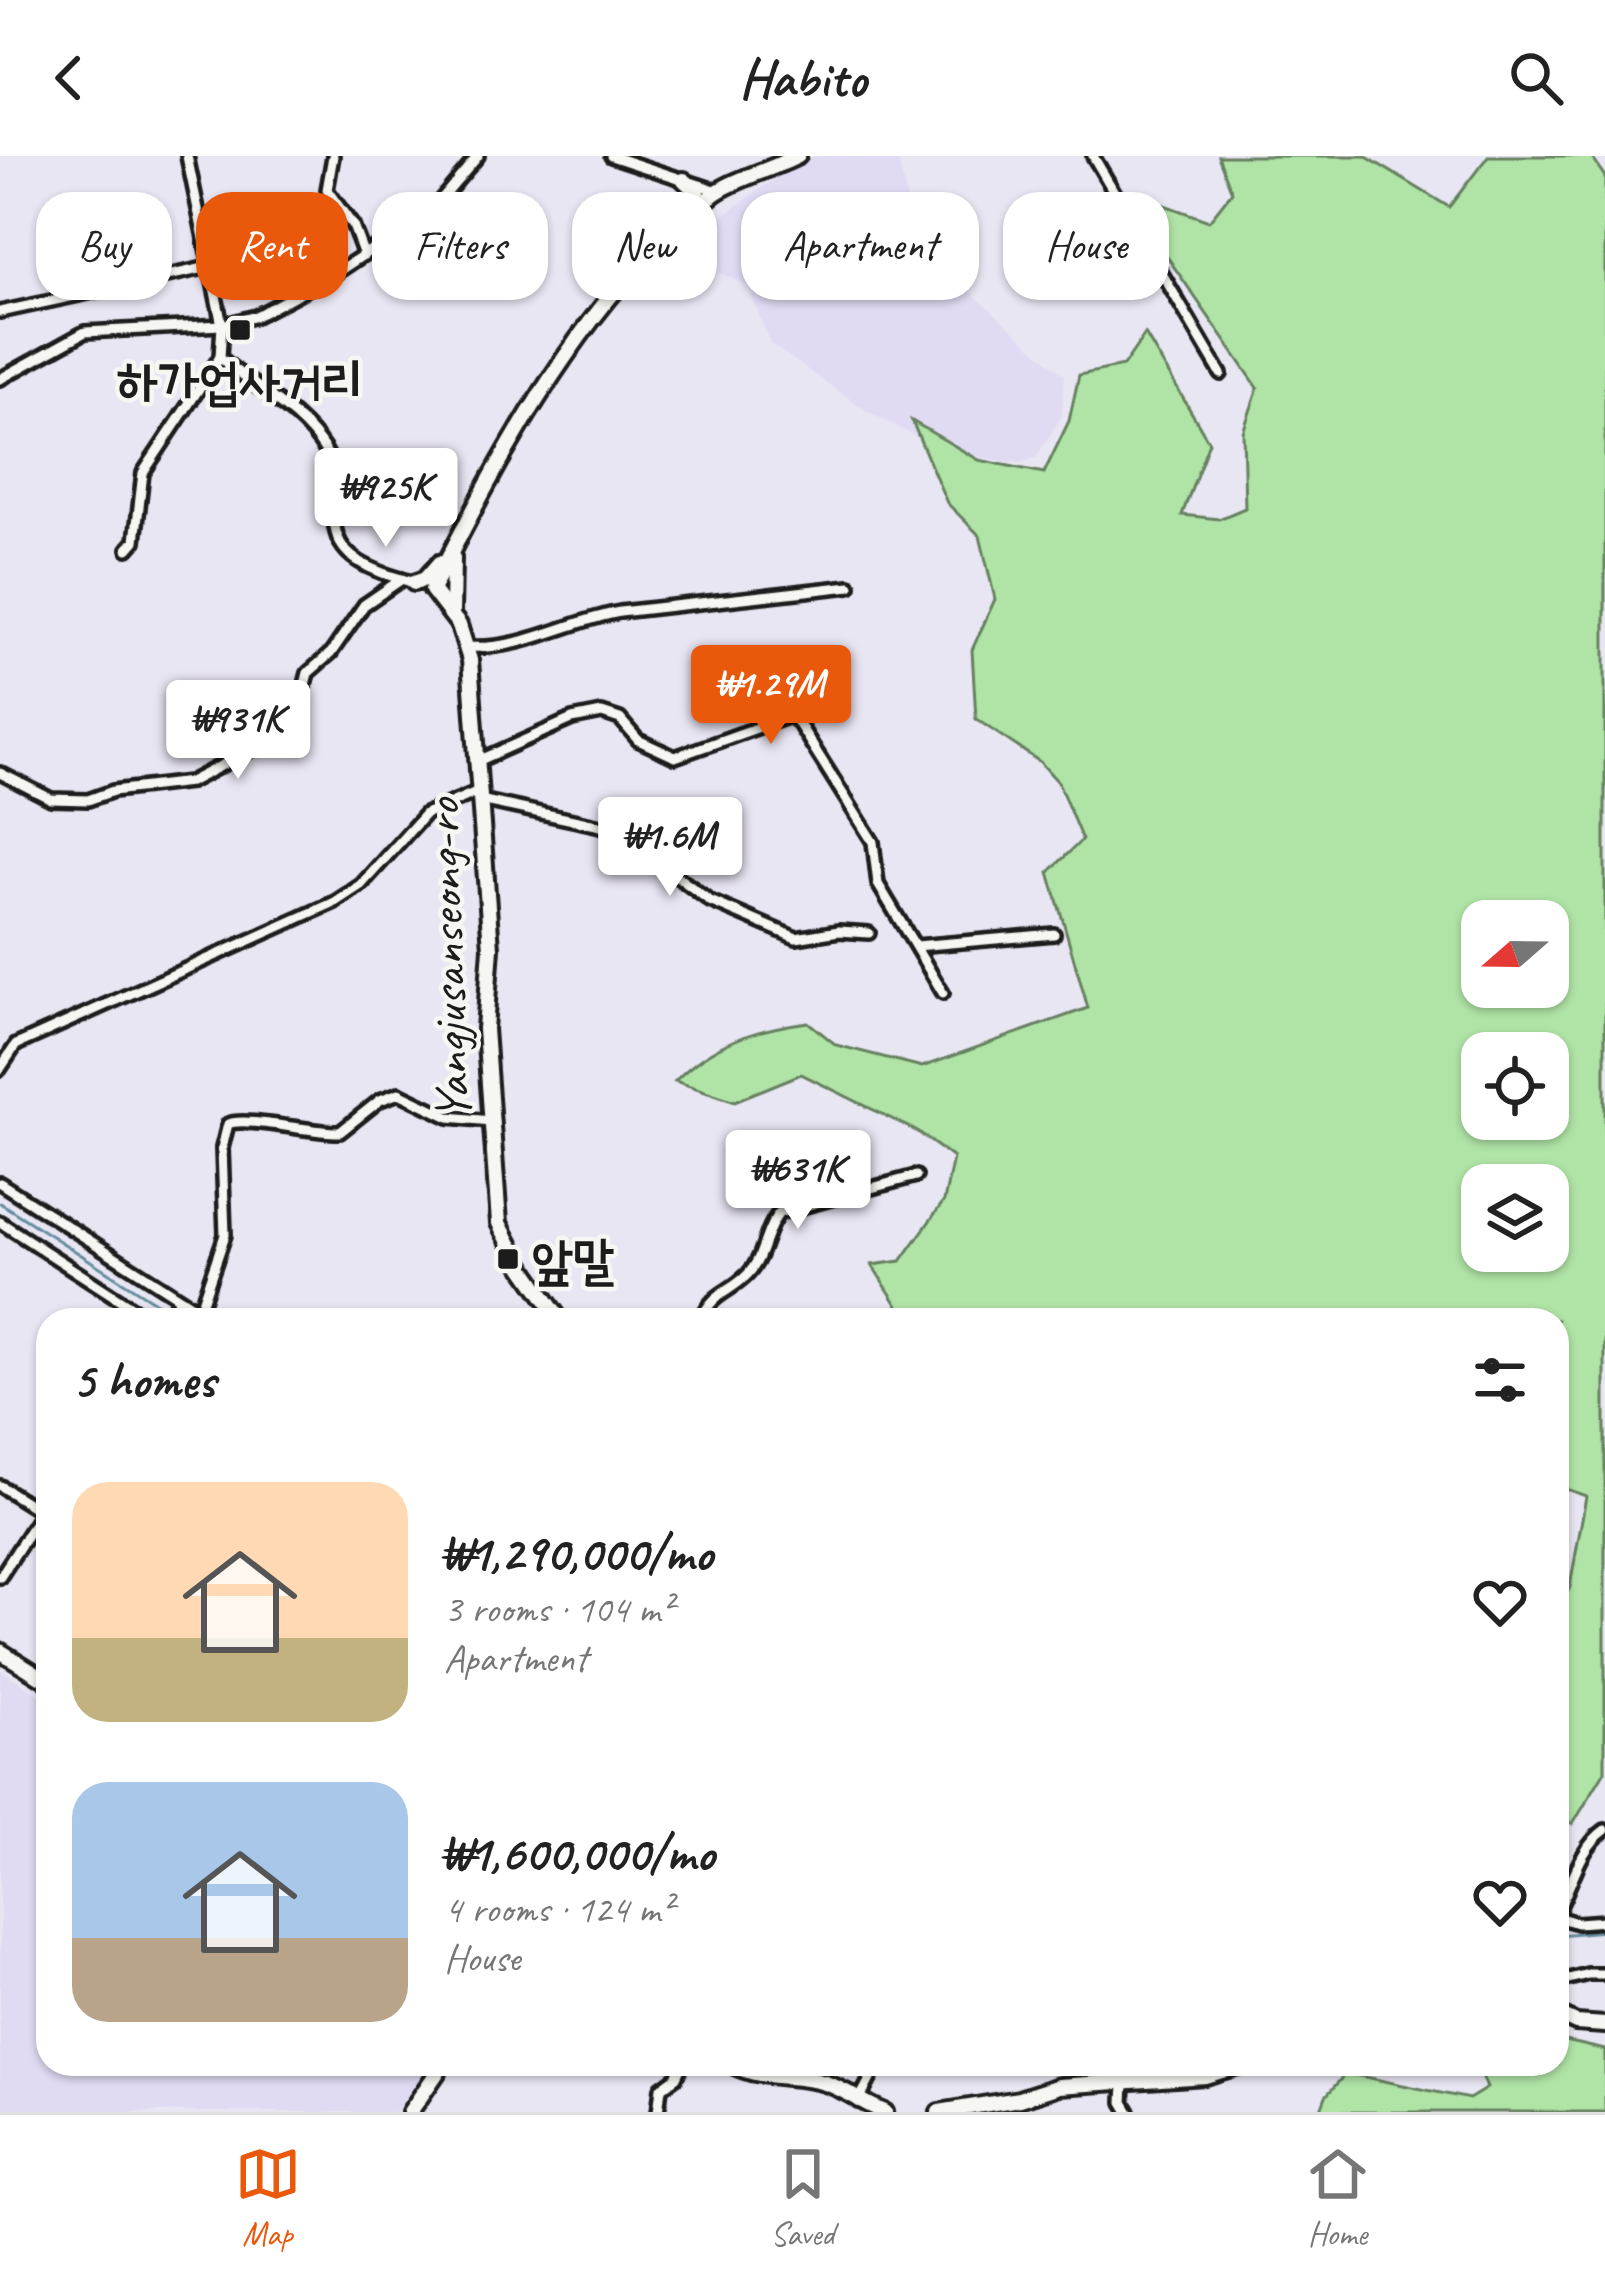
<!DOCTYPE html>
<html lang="en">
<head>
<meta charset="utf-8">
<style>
  body { margin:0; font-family:Caveat,"Poor Story",sans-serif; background:#f2f2f2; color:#222; height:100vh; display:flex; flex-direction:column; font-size:45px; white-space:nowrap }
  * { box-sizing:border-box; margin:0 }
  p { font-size:39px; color:#767676 }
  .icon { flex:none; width:66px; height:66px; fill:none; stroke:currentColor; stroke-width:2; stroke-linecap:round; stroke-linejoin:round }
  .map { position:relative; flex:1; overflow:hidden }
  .sheet { position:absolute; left:36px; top:1152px; width:1533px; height:768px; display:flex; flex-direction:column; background:#fff; border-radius:36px; box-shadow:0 3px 9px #0004 }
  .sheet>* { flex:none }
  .guide { position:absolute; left:36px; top:36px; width:1533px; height:108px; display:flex; gap:24px }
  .needle { width:78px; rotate:250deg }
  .controls { position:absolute; left:1461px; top:744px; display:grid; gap:24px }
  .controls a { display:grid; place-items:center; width:108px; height:108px; border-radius:24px; background:#fff; box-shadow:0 3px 9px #0004; font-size:60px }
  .price { position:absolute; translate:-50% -102px; padding:0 27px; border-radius:12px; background:#fff; color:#222; font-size:39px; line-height:78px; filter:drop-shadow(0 3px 6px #0008) }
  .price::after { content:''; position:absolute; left:50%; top:72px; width:36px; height:27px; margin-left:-18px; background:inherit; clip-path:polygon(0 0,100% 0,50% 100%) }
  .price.current { background:#ea580c; color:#fff }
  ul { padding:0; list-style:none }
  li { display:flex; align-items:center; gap:36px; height:300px; padding:0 36px }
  li span { display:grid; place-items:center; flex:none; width:336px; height:240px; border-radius:36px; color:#555 }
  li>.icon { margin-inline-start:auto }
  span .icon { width:144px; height:144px; fill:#fffc; stroke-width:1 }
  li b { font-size:51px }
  h2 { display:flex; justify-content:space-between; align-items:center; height:144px; padding:0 36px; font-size:51px }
  .chip { padding:0 42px; border-radius:36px; background:#fff; box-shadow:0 3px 9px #0004; font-size:42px; line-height:108px }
  .chip.current { background:#ea580c; color:#fff }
  header { display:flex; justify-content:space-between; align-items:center; height:156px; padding:0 36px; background:#fff; font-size:54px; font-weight:800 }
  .tabs { display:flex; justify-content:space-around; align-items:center; height:168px; border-top:3px solid #e0e0e0; background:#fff; font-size:33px; color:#767676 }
  .tabs a { display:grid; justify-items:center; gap:6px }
  .tabs .current { color:#ea580c }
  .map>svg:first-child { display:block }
</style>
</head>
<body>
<header><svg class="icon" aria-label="back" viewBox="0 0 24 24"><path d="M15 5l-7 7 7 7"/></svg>Habito<svg class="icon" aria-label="search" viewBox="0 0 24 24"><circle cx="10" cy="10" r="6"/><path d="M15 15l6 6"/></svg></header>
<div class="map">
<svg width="1605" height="1956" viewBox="0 0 1605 1956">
  <rect width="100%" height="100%" fill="#e9e6f3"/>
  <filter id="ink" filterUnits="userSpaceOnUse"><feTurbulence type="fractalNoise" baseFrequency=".00833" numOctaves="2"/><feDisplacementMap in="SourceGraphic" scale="24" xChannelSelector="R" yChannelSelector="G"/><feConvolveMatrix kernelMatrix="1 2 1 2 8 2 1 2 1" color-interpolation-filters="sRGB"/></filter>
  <g filter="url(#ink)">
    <g fill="#e0dbf3">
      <path d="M 818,0 L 897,0 L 909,53 L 954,121 L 1064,219 L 1062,259 L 1036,302 L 1020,307 L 947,297 L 867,255 L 770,188 L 748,130 L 672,96 L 800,5 Z"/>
      <path d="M 0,1513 L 48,1545 L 48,1908 L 432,1908 L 396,1956 L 0,1956 Z"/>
    </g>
    <g fill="#b0e4a6" stroke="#668061" stroke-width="3" fill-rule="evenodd">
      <path d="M 1218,0 L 1365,0 L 1449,51 L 1488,0 L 1591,0 L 1605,21 L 1605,1615 L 1573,1668 L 1557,1663 L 1557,1458 L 1570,1431 L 1586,1340 L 1557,1330 L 1557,1164 L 1004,1164 L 998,1155 L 983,1164 L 907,1164 L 872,1109 L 901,1105 L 944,1045 L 953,1002 L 918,976 L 801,918 L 735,945 L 675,925 C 712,887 755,873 808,866 L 836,889 L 922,911 L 1088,852 L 1049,716 L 1082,684 L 1058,626 L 1040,606 L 976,563 L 972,494 L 995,443 L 980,380 L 947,347 L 912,265 L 979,304 L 1044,317 L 1069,265 L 1079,219 L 1123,210 L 1145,178 L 1209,286 L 1182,359 L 1219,363 L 1245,352 L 1243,276 L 1258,232 L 1145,69 L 1153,45 L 1209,65 L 1232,36 ZM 1482,765 L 1548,765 L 1548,831 L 1482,831 ZM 1482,897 L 1548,897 L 1548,963 L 1482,963 ZM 1482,1029 L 1548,1029 L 1548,1095 L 1482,1095 Z"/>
      <path d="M 1557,1883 L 1605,1894 L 1605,1956 L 1320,1956 L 1326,1940 L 1346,1917 L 1469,1943 L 1487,1932 L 1477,1908 L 1557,1908 Z"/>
    </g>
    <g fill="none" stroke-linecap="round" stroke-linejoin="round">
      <g stroke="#658f9f" stroke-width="3">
        <path d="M 0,1047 L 166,1153"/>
        <path d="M 1557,1779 L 1605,1775"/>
      </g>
      <defs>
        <g id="street">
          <path d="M 187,0 L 222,169 L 220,201 C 254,233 299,253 325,294 C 337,314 337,335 335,358 C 330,406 381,417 419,428"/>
          <path d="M 333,0 L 327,34 L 353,70 L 364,99"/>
          <path d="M 611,0 L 718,35"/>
          <path d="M 1093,0 L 1221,218"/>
          <path d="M 0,156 L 209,111"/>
          <path d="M 0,223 L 85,176 L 222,169 L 256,160 L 333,119 L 434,52 L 478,0"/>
          <path d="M 128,393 L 135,385 L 143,317 L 220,201"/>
          <path d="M 467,491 C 521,495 569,465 620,456 L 850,430"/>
          <path d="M 478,605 L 572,563 L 602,557 L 620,563 L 638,584 L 675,601 L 790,560 L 797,565 L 873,686 L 878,728 L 943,837"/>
          <path d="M 0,617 L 51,643 L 88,644 L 113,635 L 190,626 L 268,585 L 284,570 L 301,544 L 308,517 L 331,497 L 364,449 L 402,423"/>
          <path d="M 480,644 L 601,670 L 639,692 L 710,745 L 796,782 L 839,775 L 869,777"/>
          <path d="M 916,790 L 1054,778"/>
          <path d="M 0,913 L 16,889 L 335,746 L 361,729 L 425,658 L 479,635"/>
          <path d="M 0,1027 L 214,1164"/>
          <path d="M 0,1066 L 151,1164"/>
          <path d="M 199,1155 L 225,1079 L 222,992 L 228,968 C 244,960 314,977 340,976 L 380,944 L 399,937 L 449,961 L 491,965"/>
          <path d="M 165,1164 L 180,1143"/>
          <path d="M 701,1164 C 713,1135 729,1138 748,1118 C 765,1100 764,1075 779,1057 L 916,1020"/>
          <path d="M 0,1330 L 48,1360"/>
          <path d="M 0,1421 L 42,1356"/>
          <path d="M 1557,1756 C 1572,1729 1579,1692 1605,1674"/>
          <path d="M 1557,1761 L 1577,1767 L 1605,1765"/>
          <path d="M 1557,1826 L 1588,1818 L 1605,1818"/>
          <path d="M 1124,1928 L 1123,1946 L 1129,1956"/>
          <path d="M 858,1946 L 878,1908"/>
          <path d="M 658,1956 L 661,1932 L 676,1921 L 682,1908"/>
        </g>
        <g id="secondary">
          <path d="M 684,24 L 697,36 L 696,54"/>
          <path d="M 414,427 L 425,423 L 439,407"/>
          <path d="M 452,457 L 453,402"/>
          <path d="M 560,1164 L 519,1105 L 499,1067 L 485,873 L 491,792 L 470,504 L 459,469 L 432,434 C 502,296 588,134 714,38 C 732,24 775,12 798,0"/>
          <path d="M 0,1495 L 48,1525"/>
          <path d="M 1557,1858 L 1576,1867 L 1605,1869"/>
          <path d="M 731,1908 C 762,1925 793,1917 825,1927 C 845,1933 864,1948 885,1956"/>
          <path d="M 410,1956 L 443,1908"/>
          <path d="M 939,1956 L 1019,1943 L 1059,1930 L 1205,1920 L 1245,1908"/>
        </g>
      </defs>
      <use href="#street" stroke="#1c1c1c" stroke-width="18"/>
      <use href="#secondary" stroke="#1c1c1c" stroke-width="22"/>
      <use href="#street" stroke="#f6f6f2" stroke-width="9"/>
      <use href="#secondary" stroke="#f6f6f2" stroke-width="14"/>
    </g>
  </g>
  <g fill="#1c1c1c" stroke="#f6f6f2" stroke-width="4.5">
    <rect x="228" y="162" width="24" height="24" rx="6"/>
    <rect x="496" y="1091" width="24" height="24" rx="6"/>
  </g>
  <g text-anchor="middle" stroke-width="9" stroke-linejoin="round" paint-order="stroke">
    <g font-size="51" font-weight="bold" fill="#1c1c1c" stroke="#f6f6f2">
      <text x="240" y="242">하가업사거리</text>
      <text x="532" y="1121" text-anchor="start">앞말</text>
    </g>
    <g font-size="51" fill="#1c1c1c" stroke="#f6f6f2">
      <text transform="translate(446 804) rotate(-92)" y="18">Yangjusanseong-ro</text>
    </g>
  </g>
</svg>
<div class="controls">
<a><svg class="needle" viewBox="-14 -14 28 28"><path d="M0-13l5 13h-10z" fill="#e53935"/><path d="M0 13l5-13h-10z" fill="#767676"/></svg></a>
<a><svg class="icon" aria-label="locate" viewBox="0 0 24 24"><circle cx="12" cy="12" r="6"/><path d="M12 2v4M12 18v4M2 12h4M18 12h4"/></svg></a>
<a><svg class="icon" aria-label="layers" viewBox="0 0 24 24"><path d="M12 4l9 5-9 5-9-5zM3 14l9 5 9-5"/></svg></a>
</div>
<b class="price" style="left:386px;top:394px">₩925K</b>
<b class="price current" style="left:771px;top:591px">₩1.29M</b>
<b class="price" style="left:238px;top:626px">₩931K</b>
<b class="price" style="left:670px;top:743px">₩1.6M</b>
<b class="price" style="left:798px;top:1076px">₩631K</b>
<div class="guide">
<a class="chip">Buy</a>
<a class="chip current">Rent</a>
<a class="chip">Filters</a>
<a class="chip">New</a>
<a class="chip">Apartment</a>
<a class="chip">House</a>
</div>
<section class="sheet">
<h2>5 homes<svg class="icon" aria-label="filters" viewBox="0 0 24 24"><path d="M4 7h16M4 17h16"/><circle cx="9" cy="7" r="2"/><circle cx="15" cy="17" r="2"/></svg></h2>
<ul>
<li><span style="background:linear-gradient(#ffd9b3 65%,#c2b280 0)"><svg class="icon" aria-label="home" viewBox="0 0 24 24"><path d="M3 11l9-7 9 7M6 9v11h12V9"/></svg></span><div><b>₩1,290,000/mo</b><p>3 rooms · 104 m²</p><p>Apartment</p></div><svg class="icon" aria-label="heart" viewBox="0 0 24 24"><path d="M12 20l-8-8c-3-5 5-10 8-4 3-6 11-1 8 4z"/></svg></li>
<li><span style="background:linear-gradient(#a9c7e8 65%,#b9a48a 0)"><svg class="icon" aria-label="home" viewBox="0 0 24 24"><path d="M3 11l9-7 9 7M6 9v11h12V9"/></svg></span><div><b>₩1,600,000/mo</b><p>4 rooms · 124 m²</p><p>House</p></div><svg class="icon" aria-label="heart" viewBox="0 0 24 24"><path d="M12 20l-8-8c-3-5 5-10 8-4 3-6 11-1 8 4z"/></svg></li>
</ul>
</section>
</div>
<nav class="tabs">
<a class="current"><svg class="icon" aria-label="map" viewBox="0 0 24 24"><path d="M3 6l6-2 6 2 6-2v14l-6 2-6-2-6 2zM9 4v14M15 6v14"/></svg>Map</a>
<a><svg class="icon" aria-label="saved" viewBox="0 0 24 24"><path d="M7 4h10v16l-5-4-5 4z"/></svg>Saved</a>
<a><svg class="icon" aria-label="home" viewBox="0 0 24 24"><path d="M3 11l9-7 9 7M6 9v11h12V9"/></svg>Home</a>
</nav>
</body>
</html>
